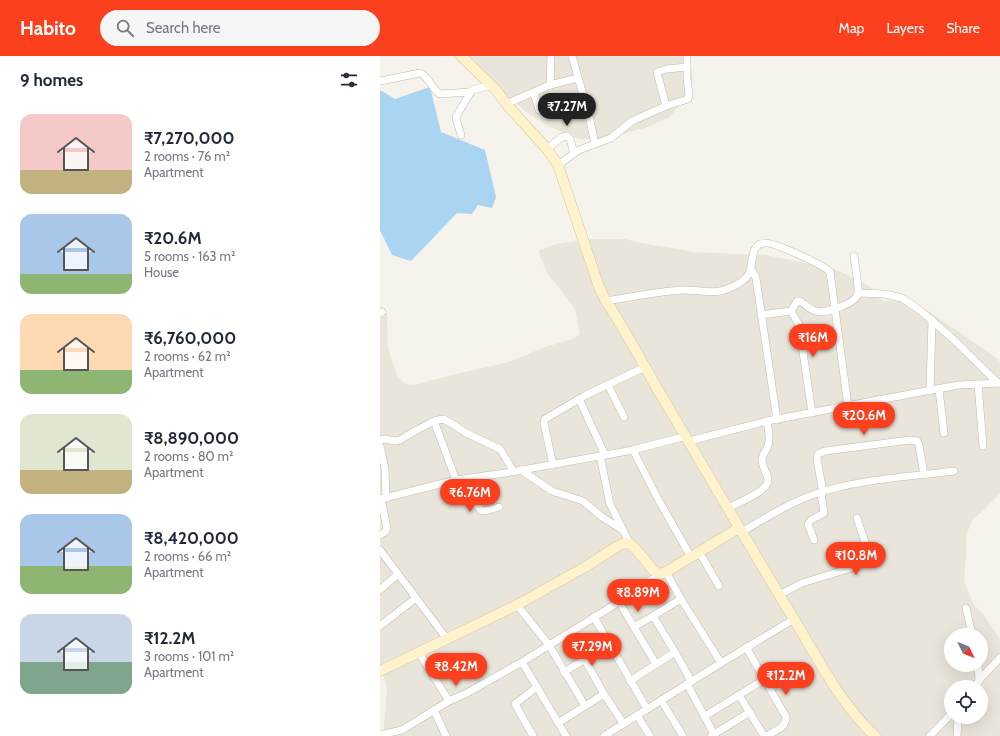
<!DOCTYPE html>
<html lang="en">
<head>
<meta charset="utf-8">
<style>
  body { margin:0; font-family:Cabin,sans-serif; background:#f6f6f7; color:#1f2937; height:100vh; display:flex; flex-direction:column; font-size:15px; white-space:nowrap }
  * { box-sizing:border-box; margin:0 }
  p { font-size:13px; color:#747a83 }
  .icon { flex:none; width:22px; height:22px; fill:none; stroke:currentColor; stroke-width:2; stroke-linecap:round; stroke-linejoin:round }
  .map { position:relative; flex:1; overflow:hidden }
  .details { display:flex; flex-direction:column; background:#fff; width:380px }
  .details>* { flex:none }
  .needle { width:26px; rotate:133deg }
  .tools { position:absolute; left:564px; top:572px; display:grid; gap:8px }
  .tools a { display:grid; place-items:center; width:44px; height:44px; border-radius:50%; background:#fff; box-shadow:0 4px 16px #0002; font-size:20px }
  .price { position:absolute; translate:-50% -34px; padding:0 9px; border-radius:14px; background:#fc3f1d; color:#fff; font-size:13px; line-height:26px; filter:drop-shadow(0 1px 2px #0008) }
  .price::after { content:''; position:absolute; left:50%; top:24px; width:12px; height:9px; margin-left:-6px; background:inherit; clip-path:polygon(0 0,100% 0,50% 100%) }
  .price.current { background:#222; color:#fff }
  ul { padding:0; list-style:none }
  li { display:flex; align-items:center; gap:12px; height:100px; padding:0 20px }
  li span { display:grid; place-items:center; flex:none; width:112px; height:80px; border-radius:12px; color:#555 }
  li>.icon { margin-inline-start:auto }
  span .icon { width:48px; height:48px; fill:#fffc; stroke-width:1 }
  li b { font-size:17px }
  h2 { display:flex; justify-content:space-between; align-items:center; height:48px; padding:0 20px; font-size:17px }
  header { display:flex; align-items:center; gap:24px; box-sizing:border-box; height:56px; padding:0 20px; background:#fc3f1d; color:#fff }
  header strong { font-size:19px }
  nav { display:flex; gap:22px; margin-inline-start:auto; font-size:14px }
  .search { width:280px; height:36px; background:#f6f6f7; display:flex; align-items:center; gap:10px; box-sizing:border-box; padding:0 14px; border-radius:22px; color:#747a83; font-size:15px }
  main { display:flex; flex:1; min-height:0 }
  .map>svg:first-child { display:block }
</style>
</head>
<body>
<header>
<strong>Habito</strong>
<div class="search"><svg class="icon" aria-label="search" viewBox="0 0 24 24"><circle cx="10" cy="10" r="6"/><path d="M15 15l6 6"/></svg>Search here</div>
<nav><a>Map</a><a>Layers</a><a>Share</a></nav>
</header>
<main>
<section class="details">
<h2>9 homes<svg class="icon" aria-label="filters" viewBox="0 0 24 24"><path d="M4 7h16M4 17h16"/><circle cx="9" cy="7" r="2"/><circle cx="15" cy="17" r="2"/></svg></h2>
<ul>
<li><span style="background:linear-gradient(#f6c9c9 70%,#c2b280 0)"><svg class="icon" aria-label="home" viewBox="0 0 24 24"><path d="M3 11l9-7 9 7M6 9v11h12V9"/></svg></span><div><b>₹7,270,000</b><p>2 rooms · 76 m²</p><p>Apartment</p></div></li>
<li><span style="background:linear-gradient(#a9c7e8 75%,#8fb573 0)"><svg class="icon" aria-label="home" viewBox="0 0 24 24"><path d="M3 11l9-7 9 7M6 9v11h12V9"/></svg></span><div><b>₹20.6M</b><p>5 rooms · 163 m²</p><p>House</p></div></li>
<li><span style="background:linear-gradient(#ffd9b3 70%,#8fb573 0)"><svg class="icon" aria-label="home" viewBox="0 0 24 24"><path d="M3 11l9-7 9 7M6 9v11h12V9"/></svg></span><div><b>₹6,760,000</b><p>2 rooms · 62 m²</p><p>Apartment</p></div></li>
<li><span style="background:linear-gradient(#dfe7d0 70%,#c2b280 0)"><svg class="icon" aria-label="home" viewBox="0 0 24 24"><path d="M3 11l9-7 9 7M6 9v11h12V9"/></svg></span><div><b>₹8,890,000</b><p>2 rooms · 80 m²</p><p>Apartment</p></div></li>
<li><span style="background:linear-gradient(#a9c7e8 65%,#8fb573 0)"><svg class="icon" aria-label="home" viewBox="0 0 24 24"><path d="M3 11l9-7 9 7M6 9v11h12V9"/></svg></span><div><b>₹8,420,000</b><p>2 rooms · 66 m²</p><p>Apartment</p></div></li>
<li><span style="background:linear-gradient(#c9d6e8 60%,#7fa58c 0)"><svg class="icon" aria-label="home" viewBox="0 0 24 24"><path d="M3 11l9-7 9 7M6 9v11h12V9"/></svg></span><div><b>₹12.2M</b><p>3 rooms · 101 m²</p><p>Apartment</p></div></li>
</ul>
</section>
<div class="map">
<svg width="620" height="680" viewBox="0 0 620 680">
  <rect width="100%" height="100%" fill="#f6f3ec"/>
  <g fill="#eae5da" fill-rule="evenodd">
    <path d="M 83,0 L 310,0 L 313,24 L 308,38 L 290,61 L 268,71 L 220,84 L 199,83 L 168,70 L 146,56 Z"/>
    <path d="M 213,183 L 244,183 L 271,189 L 305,194 L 311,196 L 386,199 L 455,213 L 489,230 L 496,240 L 504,245 L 517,245 L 544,252 L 614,300 L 620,306 L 620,437 L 607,451 L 592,464 L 586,480 L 586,500 L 584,525 L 594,549 L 604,559 L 620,583 L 620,680 L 3,680 L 7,634 L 3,616 L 0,609 L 0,249 L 7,258 L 8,291 L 12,305 L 17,319 L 24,327 L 31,329 L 38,328 L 76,318 L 129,306 L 165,291 L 193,283 L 200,278 L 195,253 L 168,218 L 160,200 L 159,194 L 180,187 ZM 571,579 L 601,579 L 601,609 L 571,609 ZM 571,631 L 601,631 L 601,661 L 571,661 Z"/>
  </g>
  <path fill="#a9d4f2" d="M 50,31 L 61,76 L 105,94 L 116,141 L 112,152 L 98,149 L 92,158 L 77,157 L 31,205 L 12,199 L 0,174 L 0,35 L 2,35 L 15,43 Z"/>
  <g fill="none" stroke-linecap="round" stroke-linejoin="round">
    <defs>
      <g id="street">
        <path d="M 192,0 L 209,60 L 215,88"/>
        <path d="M 0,25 L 40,17 C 50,21 51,33 60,38 L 90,36"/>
        <path d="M 170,29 L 198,22"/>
        <path d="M 154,37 L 159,54 C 168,59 194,50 205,47"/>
        <path d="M 126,48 L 170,29 L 171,0"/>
        <path d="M 286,50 L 277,16 L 287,13 L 307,11"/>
        <path d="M 81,79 L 76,62 L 77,59 L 92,34 L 111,29"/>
        <path d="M 167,93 L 182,81 L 187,80 L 190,83 L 194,97"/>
        <path d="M 178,109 L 199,94 L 231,82 L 252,65 L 286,50 L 308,43 L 309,39 L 307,22 L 307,0"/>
        <path d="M 371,213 L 376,222 L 397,364"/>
        <path d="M 478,237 L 505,238 L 522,242 L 541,255 L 572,282 L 618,327"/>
        <path d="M 226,245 C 251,241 276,236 302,234 C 316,233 334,239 347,233 C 355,230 365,225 369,218 C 374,208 369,189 384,187 C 392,185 444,209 450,216 L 468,350"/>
        <path d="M 411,255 L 419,269 L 432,357"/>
        <path d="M 0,257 L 2,256"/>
        <path d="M 381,259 L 411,255 L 417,245 L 420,245 C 425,248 430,254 436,255 C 445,258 475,248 478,238 C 479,230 475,209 474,200"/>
        <path d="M 598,328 L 603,390"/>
        <path d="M 228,329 L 244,361"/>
        <path d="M 559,333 L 564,377"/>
        <path d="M 550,335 L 552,264"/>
        <path d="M 199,343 L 225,399"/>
        <path d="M 54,365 L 76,424"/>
        <path d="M 0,384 L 4,383 L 15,385 L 20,384 L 33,376 L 54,365 L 63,363 L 71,367 L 86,377 L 120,393 L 134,416"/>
        <path d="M 309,385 L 387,365 L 562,332 L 579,329 L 620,327"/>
        <path d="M 0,390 L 5,413 L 6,442"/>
        <path d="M 253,394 L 278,443 L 311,501"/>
        <path d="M 220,400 L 230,448 L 250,488"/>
        <path d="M 173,409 L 164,367 L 165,363 L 206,339 L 265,311"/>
        <path d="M 141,414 L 172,435 L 203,445 L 222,461 L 243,474"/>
        <path d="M 80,424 L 89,442 L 102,455 L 109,454 L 119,451"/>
        <path d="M 443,436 L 437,404 L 438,398 L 445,395 L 530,384 L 537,385 L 539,389 L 544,419"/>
        <path d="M 0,443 L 76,424 L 125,417 L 253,394 L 306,380"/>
        <path d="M 348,452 C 357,447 387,436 388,425 C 388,418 382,411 382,404 C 382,399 386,395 388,390 C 391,382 388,373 387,365"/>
        <path d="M 362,476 C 385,462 409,447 435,438 C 479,423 528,421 574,415"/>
        <path d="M 0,479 L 5,476 L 7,472 L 1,443"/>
        <path d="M 434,484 L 428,468 L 431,464 L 444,457 L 441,437"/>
        <path d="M 0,494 L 67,583"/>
        <path d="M 319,496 L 339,530"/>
        <path d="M 286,516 L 301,543 L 341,607"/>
        <path d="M 0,534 L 18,518"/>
        <path d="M 399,539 L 422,527 L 481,509 L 489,505 L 490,502 L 489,498 L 477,462"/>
        <path d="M 239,546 L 276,608"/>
        <path d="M 137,549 L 169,589 L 205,650"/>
        <path d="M 586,552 L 592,579"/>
        <path d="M 214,561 L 267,653"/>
        <path d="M 0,570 L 36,542"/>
        <path d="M 254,571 L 273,560"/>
        <path d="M 366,591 L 406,661 C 406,672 395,675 386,680"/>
        <path d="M 295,596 L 311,625"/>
        <path d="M 39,597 L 69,645"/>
        <path d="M 205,604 L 224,638"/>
        <path d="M 184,616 L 230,588"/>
        <path d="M 599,624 L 620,602"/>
        <path d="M 250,625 L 295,596 L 273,560 L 301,543"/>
        <path d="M 307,628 L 334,678"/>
        <path d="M 596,631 L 599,624 L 598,609"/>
        <path d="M 359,639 L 384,680"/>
        <path d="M 281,644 L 303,680"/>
        <path d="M 54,654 L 66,680"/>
        <path d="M 257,659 L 270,680"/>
        <path d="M 325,660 L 385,623"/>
        <path d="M 178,667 L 224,638 L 243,667"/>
        <path d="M 0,679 L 22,674 L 69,645 L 87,637 L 142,606"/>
        <path d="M 153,680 L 135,648 L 157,631"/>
        <path d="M 186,680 L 142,606 L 239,546 L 280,518"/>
        <path d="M 224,680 L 341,607 L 414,563"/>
        <path d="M 331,680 L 370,656"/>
        <path d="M 550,680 L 571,658"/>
        <path d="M 577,680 L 578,661"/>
      </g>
      <g id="secondary">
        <path d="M 81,0 L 115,33 L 128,50 L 167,93 L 178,109 L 219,231 L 226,245 C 245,274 261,304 278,334 C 321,406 363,479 406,550 C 432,592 459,647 495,680"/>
        <path d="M 0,615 L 137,549 L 205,511 L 238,490 L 245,487 L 250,488 L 255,492 L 273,514 L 280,518 L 286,516 L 359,472"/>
      </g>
    </defs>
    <use href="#street" stroke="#c2bbae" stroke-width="8"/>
    <use href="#secondary" stroke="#d6c79b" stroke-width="11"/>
    <use href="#street" stroke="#fff" stroke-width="7"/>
    <use href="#secondary" stroke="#fff3cd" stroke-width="10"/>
  </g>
</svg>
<div class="tools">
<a><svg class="needle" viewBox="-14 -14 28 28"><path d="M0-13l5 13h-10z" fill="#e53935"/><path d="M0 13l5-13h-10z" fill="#747a83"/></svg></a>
<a><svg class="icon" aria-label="locate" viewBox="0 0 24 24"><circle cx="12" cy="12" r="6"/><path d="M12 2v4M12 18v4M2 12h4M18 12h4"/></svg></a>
</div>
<b class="price current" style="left:187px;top:71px">₹7.27M</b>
<b class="price" style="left:433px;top:302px">₹16M</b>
<b class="price" style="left:484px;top:380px">₹20.6M</b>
<b class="price" style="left:90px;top:457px">₹6.76M</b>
<b class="price" style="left:476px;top:520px">₹10.8M</b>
<b class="price" style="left:258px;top:557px">₹8.89M</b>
<b class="price" style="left:212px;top:611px">₹7.29M</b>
<b class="price" style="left:76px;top:631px">₹8.42M</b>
<b class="price" style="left:406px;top:640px">₹12.2M</b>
</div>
</main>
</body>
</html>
